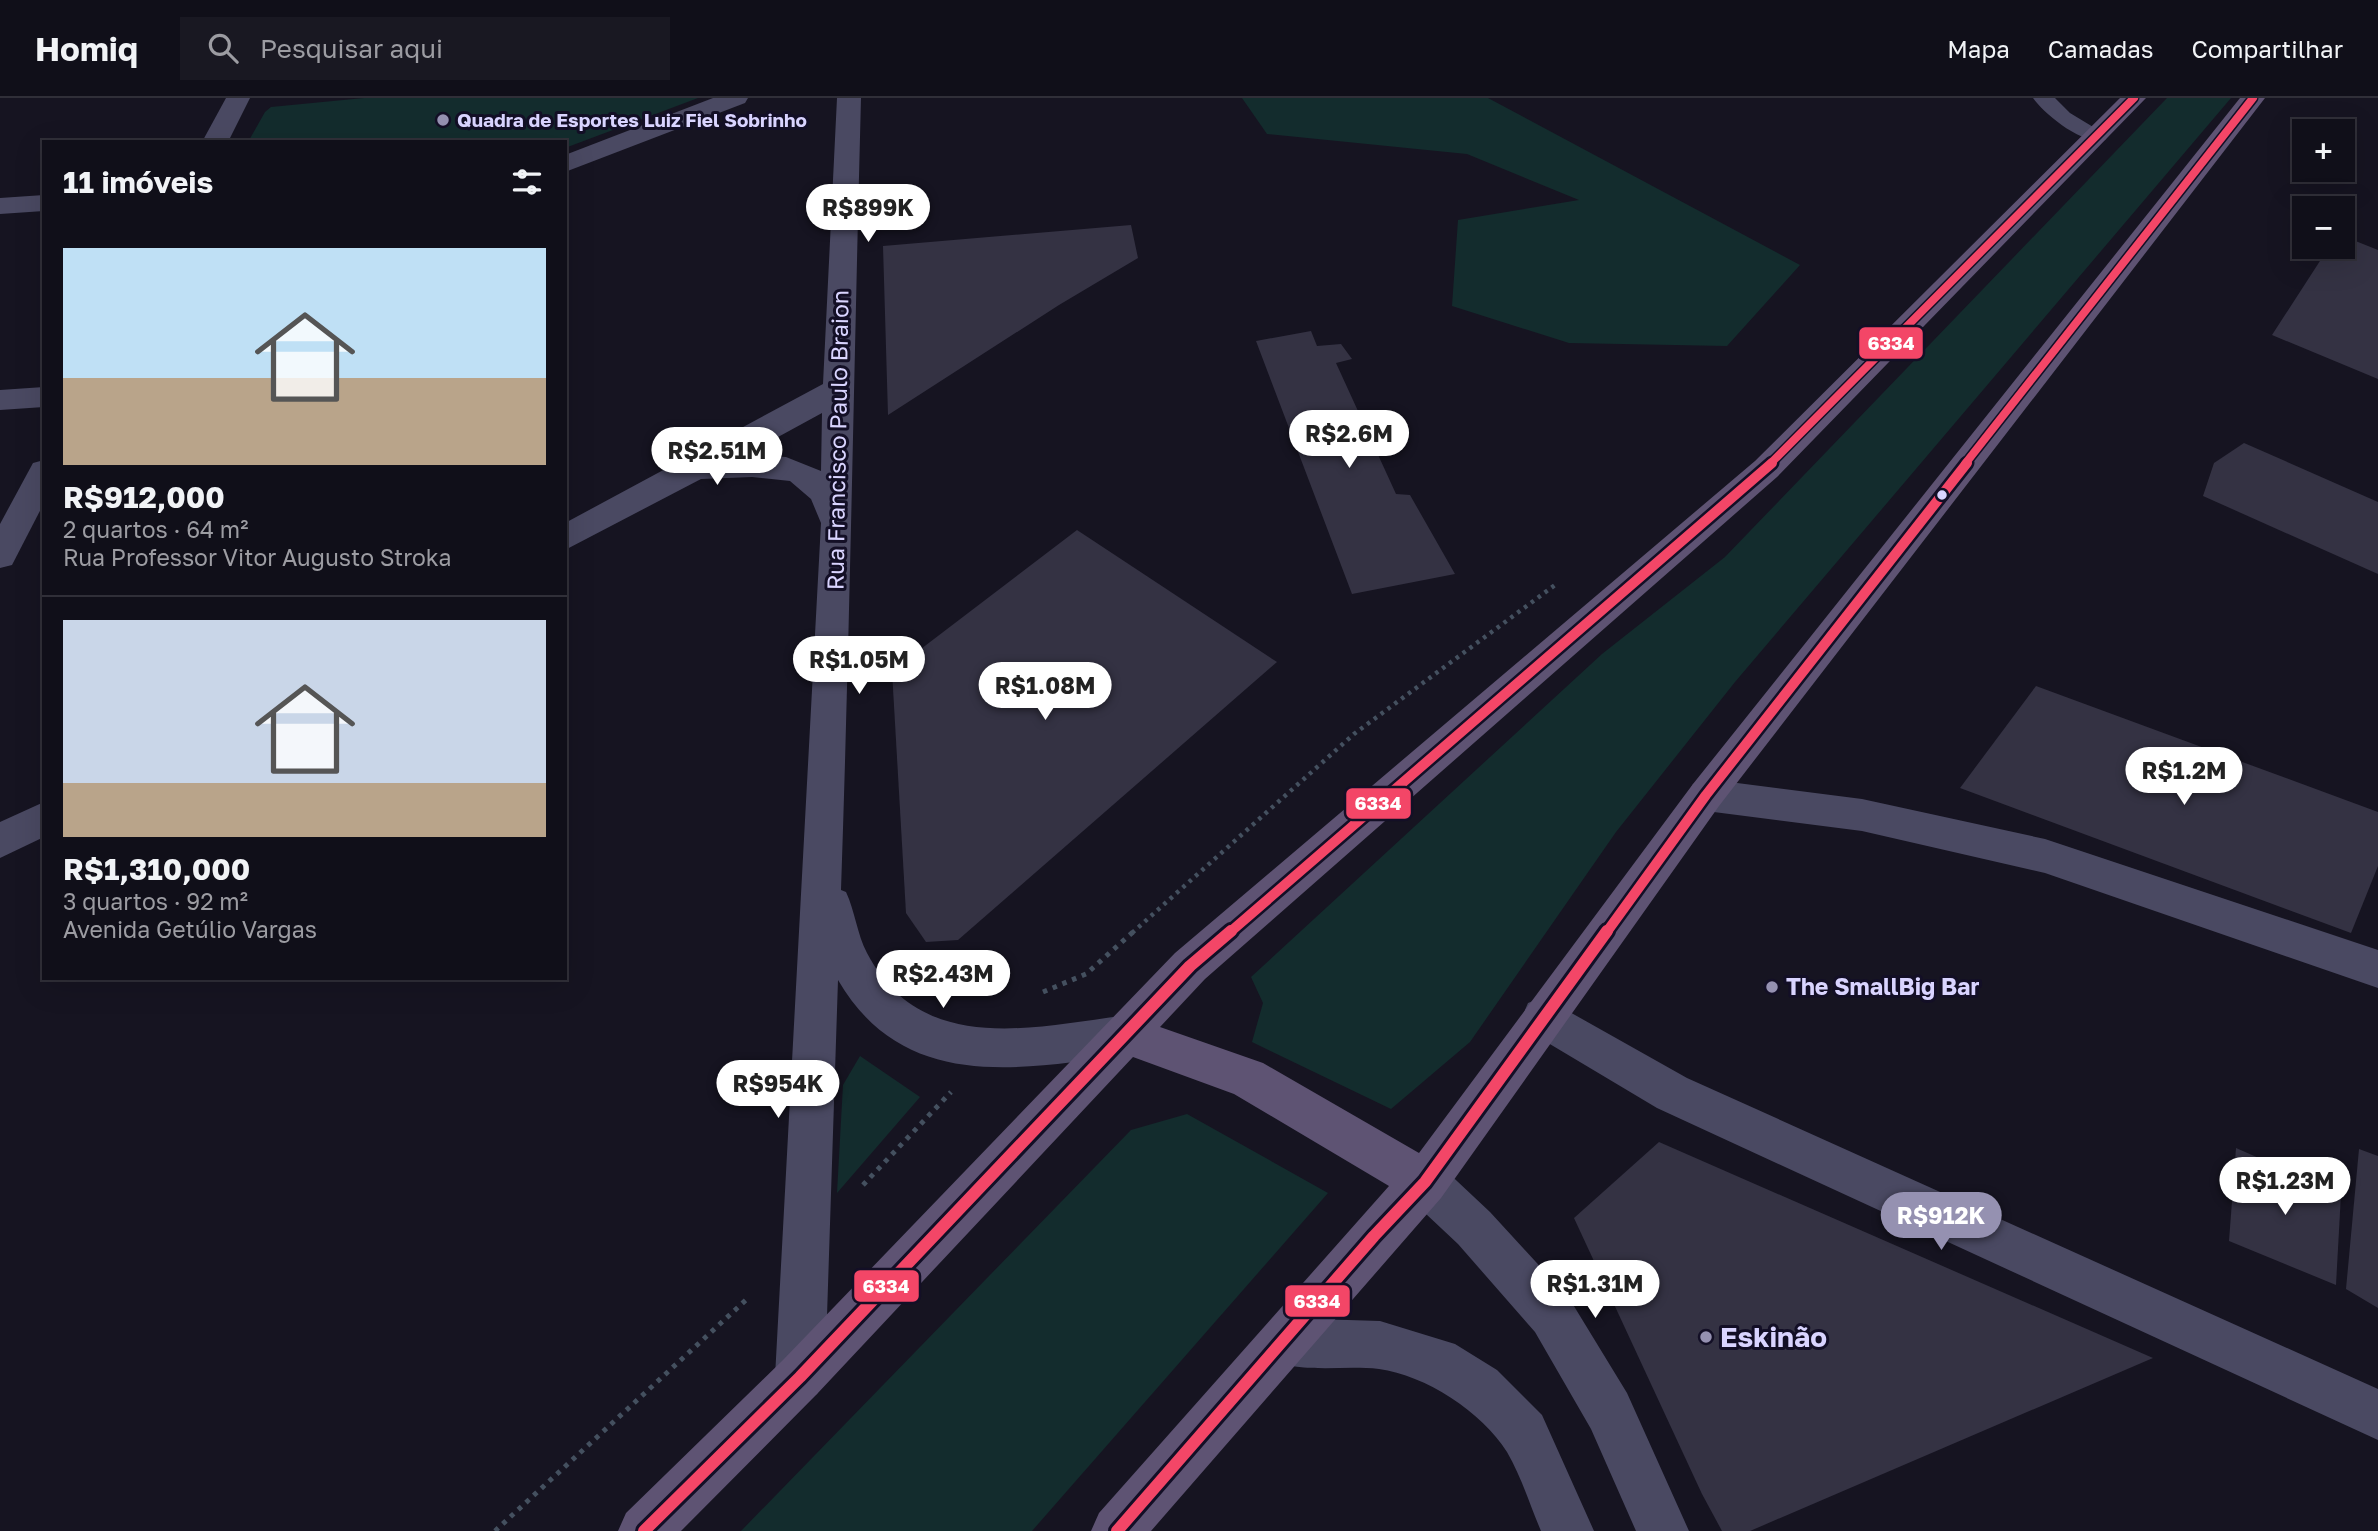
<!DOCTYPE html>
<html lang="pt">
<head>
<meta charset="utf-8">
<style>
  body { margin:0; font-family:"Golos Text",sans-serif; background:#191822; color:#f1f3f6; height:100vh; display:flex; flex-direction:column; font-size:26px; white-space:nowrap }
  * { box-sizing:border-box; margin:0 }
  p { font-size:23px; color:#9c9ca2 }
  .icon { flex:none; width:38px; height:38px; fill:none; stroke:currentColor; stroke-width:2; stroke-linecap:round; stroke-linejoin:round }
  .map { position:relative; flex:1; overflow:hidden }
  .details { position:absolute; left:42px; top:42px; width:525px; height:840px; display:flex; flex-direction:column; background:#100f19; border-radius:0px; box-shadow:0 7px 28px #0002,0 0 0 2px #302f38 }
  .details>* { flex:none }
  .controls { position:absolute; left:2292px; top:21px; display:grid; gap:14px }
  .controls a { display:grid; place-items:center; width:63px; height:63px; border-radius:0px; background:#100f19; box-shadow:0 7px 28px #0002,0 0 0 2px #302f38; font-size:35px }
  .price { position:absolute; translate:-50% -60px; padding:0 16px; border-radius:24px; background:#fff; color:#222; font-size:23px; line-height:46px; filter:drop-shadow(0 2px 4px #0008) }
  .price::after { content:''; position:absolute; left:50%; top:42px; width:21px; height:16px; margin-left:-10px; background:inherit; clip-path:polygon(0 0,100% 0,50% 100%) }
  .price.current { background:#9591b1; color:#fff }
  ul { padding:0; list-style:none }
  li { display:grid; align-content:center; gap:14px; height:371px; padding:0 21px }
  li+li { border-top:2px solid #302f38 }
  li span { display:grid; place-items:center; height:217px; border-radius:0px; color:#555 }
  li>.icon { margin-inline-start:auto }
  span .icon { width:126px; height:126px; fill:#fffc; stroke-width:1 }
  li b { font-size:30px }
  h2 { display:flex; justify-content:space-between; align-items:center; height:84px; padding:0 21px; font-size:30px }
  header { display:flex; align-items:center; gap:42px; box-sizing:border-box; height:98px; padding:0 35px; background:#100f19; border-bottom:2px solid #302f38 }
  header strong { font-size:33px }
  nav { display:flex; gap:38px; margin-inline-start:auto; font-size:24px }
  .search { width:490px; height:63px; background:#191822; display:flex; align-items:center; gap:18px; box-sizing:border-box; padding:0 24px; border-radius:0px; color:#9c9ca2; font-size:26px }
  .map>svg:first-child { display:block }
</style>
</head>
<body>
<header>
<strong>Homiq</strong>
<div class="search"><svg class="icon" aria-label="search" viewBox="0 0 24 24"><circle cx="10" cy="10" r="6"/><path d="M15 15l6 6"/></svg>Pesquisar aqui</div>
<nav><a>Mapa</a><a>Camadas</a><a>Compartilhar</a></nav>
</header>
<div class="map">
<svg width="2378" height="1433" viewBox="0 0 2378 1433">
  <rect width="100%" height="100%" fill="#161421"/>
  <g fill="#132c2d">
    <path d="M 364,0 L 698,0 L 565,50 L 565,44 L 248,44 L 265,14 L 271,9 Z"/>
    <path d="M 1242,0 L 1488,0 L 1800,167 L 1727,248 L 1569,245 L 1452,208 L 1458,122 L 1579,102 L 1467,56 L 1267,36 Z"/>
    <path d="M 2167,0 L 2231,0 L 1735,584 L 1616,734 L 1470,944 L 1391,1011 L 1252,944 L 1263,905 L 1251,879 L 1602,556 L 1725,459 Z"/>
    <path d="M 860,958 L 920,999 L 837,1095 L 843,987 Z"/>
    <path d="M 1187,1016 L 1328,1095 L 1032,1433 L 741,1433 L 1131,1032 Z"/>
  </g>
  <g fill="#343243">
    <path d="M 1131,127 L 1138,160 L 1059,207 L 888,317 L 883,148 Z"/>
    <path d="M 2343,138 L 2378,152 L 2378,281 L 2272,237 L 2329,149 L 2343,149 Z"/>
    <path d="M 1311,233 L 1317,248 L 1341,246 L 1352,261 L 1336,265 L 1396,396 L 1410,397 L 1455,476 L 1352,496 L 1256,243 Z"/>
    <path d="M 2244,345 L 2378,404 L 2378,476 L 2203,398 L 2214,365 Z"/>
    <path d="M 1077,432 L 1277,564 L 958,842 L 926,844 L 906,815 L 892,573 Z"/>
    <path d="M 2036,588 L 2378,714 L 2378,768 L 2351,835 L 1960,690 Z"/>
    <path d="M 1659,1044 L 2153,1260 L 1750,1433 L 1722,1433 L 1702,1396 L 1574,1120 Z"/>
    <path d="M 2236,1050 L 2341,1096 L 2336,1187 L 2229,1143 Z"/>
    <path d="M 2359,1051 L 2378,1058 L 2378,1210 L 2346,1191 Z"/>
  </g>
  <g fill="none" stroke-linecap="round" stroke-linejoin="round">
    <path stroke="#44505f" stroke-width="4.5" stroke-dasharray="3.5 5" stroke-linecap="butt" d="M 1132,835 L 1354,636 L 1555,487"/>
    <g stroke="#44505f" stroke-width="5" stroke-dasharray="4.5 6" stroke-linecap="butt">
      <path d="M 1043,894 L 1086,876 L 1134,833"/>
      <path d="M 863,1087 L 951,994"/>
      <path d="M 495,1433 L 747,1201"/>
    </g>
    <path fill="#4a4962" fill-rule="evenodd" d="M 2033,0 L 2055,0 L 2070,15 L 2108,38 L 2105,42 C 2084,48 2045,17 2033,0 Z"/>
    <g fill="#4a4962" fill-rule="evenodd">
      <path d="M 226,0 L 250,0 L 228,44 L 202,44 Z"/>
      <path d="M 713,0 L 748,0 L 745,5 L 565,74 L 565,57 Z"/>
      <path d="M 44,97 L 44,113 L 0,116 L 0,100 Z"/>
      <path d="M 44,289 L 44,309 L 0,312 L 0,292 Z"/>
      <path d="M 44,362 L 44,405 L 12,467 L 0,470 L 0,426 L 33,365 Z"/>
      <path d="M 1706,681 L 1862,701 L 2045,741 L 2378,852 L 2378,890 L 2045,775 L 1862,733 L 1706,713 L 1693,708 L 1687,697 L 1693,686 Z"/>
      <path d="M 1543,899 L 1687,980 L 2378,1291 L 2378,1342 L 1657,1010 L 1528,933 L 1522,919 L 1528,905 Z"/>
    </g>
    <g fill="#4a4962" fill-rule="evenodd">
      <path d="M 837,0 L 861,0 C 854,264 850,528 841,792 L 846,794 C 855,813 857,836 867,855 C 921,959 1034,929 1128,917 L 1143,923 L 1149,937 L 1143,951 L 1128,957 C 1019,971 904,995 838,882 L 825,1279 L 817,1296 L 800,1304 L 783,1296 L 775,1279 L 821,425 L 811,401 L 790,383 L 752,379 L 701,381 L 565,452 L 565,425 L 823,286 ZM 822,315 L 821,373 L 786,359 L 745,357 Z"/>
      <path d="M 44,704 L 44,739 L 0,760 L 0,724 Z"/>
      <path d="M 1425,1061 L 1441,1068 L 1490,1114 L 1569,1200 L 1627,1295 L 1689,1433 L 1636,1433 L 1591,1331 L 1535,1234 L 1458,1146 L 1409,1100 L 1402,1084 L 1409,1068 Z"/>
      <path d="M 1284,1220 L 1380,1223 L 1455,1246 L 1497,1272 L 1542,1317 L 1594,1433 L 1541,1433 C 1530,1407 1521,1378 1507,1354 C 1482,1314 1425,1277 1379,1271 C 1342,1267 1302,1276 1267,1261 L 1260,1244 L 1267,1227 Z"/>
    </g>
    <path fill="#5e5373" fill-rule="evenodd" d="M 2120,0 L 2146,0 L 1777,379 L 1205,881 L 1160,929 L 1263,965 L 1419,1055 L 1693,686 L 2240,0 L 2265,0 L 1719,708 L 1441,1100 L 1151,1433 L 1091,1433 L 1099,1415 L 1389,1088 L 1234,996 L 1133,959 L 817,1296 L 681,1433 L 618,1433 L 626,1415 L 783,1262 L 1175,855 L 1755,363 Z"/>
    <defs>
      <g id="bus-1-far2">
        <path d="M 1770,366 L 2134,0"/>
        <path d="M 1965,366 L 2253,0"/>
      </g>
      <g id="bus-1-far1">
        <path d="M 1229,835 L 1772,365"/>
        <path d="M 1606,835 L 1706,697 L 1967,365"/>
      </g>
      <g id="bus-1">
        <path d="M 644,1433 L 800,1279 L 1190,868 L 1231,833"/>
        <path d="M 1117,1433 L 1374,1138 L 1425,1084 L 1607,833"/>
      </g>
    </defs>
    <use href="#bus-1-far2" stroke="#130f26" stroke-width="11"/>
    <use href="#bus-1-far1" stroke="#130f26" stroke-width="15"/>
    <use href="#bus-1" stroke="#130f26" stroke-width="18"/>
    <use href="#bus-1-far2" stroke="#f34667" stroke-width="8"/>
    <use href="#bus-1-far1" stroke="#f34667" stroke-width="10"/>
    <use href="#bus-1" stroke="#f34667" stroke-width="12"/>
  </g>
  <g fill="#9591b1" stroke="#130f26" stroke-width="2.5">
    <circle cx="443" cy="22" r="7"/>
    <circle cx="1772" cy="889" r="7"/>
    <circle cx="1706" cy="1239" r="7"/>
  </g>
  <circle fill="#d9d4ff" stroke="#130f26" stroke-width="2.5" cx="1942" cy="397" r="6"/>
  <g text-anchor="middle" stroke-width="6" stroke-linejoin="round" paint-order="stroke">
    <g font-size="19" font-weight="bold" fill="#d9d4ff" stroke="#130f26" text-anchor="start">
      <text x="457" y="29">Quadra de Esportes Luiz Fiel Sobrinho</text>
    </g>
    <g font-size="23" fill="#d9d4ff" stroke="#130f26">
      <text transform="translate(838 342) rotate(-89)" y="8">Rua Francisco Paulo Braion</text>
    </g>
    <g font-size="23" font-weight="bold" fill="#d9d4ff" stroke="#130f26" text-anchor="start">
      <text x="1786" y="897">The SmallBig Bar</text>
    </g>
    <g font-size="28" font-weight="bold" fill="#d9d4ff" stroke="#130f26" text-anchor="start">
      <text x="1720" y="1249">Eskinão</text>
    </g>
  </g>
  <g stroke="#130f26" stroke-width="2.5">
    <rect x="1858" y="228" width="66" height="34" rx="7" fill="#f34667"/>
    <rect x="1345" y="689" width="67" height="33" rx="7" fill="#f34667"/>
    <rect x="853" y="1171" width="67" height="34" rx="7" fill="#f34667"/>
    <rect x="1284" y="1186" width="67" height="34" rx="7" fill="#f34667"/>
  </g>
  <g font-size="19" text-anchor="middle" font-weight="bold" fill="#fff">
    <text x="1891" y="252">6334</text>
    <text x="1378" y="712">6334</text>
    <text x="886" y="1195">6334</text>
    <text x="1317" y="1210">6334</text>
  </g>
</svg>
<div class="controls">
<a>+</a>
<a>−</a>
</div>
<b class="price" style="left:868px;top:146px">R$899K</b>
<b class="price" style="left:1349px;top:372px">R$2.6M</b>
<b class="price" style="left:717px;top:389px">R$2.51M</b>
<b class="price" style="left:859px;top:598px">R$1.05M</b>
<b class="price" style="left:1045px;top:624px">R$1.08M</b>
<b class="price" style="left:2184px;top:709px">R$1.2M</b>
<b class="price" style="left:943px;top:912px">R$2.43M</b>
<b class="price" style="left:778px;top:1022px">R$954K</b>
<b class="price" style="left:2285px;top:1119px">R$1.23M</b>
<b class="price current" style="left:1941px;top:1154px">R$912K</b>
<b class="price" style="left:1595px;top:1222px">R$1.31M</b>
<section class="details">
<h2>11 imóveis<svg class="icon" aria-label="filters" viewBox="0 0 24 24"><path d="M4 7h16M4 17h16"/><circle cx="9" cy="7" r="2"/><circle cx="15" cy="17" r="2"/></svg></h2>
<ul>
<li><span style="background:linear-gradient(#bfe0f5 60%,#b9a48a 0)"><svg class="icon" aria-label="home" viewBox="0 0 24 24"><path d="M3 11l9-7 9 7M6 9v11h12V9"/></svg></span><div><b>R$912,000</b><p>2 quartos · 64 m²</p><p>Rua Professor Vitor Augusto Stroka</p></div></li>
<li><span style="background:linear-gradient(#c9d6e8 75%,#b9a48a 0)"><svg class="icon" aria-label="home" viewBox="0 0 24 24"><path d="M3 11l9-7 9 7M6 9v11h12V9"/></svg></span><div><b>R$1,310,000</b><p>3 quartos · 92 m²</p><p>Avenida Getúlio Vargas</p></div></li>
</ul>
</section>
</div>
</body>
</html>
